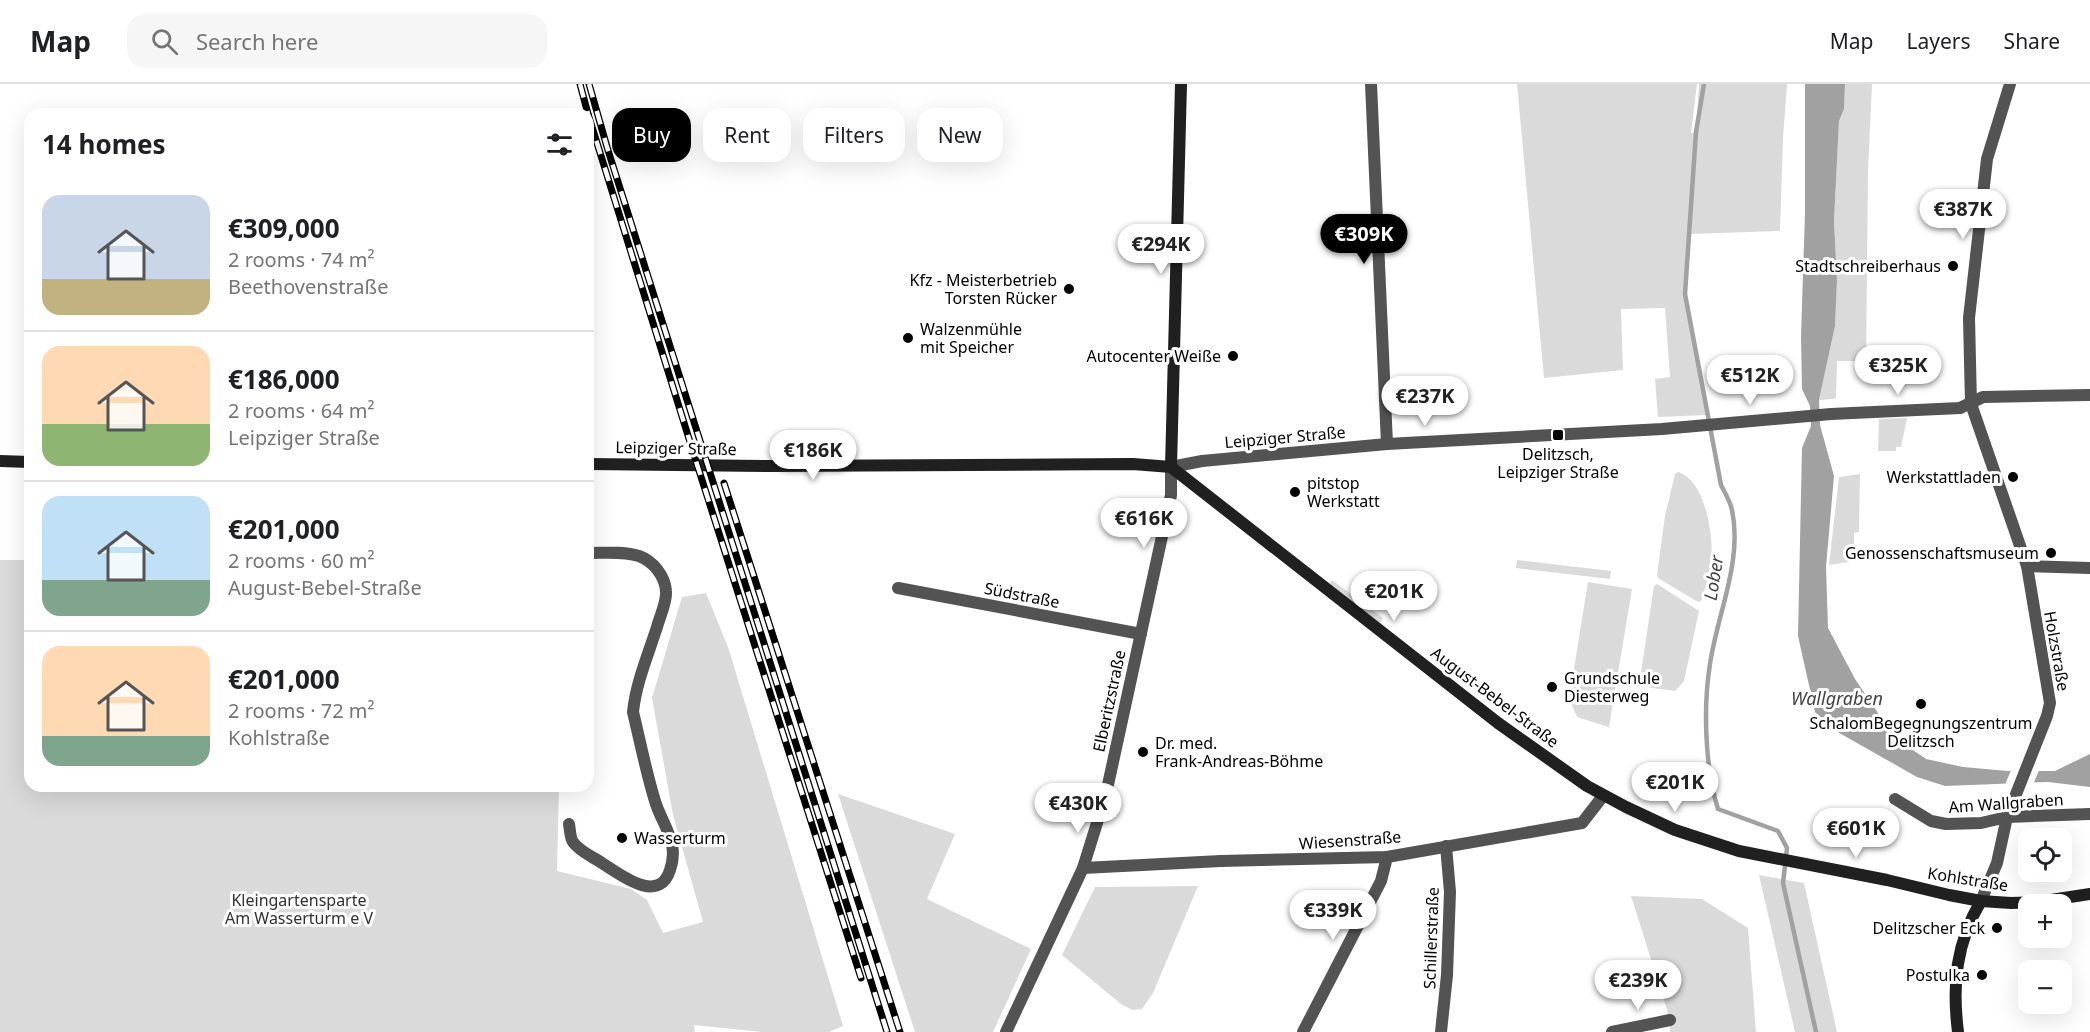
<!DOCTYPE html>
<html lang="en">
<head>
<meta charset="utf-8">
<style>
  body { margin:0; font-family:"Noto Sans",sans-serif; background:#f6f6f6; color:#202124; height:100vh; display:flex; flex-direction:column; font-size:22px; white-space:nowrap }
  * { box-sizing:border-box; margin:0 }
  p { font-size:20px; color:#757577 }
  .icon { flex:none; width:33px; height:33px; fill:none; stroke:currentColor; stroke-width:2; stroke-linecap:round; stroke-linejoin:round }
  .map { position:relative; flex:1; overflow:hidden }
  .side { position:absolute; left:24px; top:24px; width:570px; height:684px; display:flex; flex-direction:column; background:#fff; border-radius:18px; box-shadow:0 6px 24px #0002 }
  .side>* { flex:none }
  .banner { position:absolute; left:612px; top:24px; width:570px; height:54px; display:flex; gap:12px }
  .buttons { position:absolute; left:2018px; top:744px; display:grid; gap:12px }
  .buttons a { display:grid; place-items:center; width:54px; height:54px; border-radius:12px; background:#fff; box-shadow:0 6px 24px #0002; font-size:30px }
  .price { position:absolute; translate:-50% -51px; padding:0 14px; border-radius:21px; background:#fff; color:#222; font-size:20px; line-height:39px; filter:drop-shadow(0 2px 3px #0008) }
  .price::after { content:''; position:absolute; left:50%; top:36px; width:18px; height:14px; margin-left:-9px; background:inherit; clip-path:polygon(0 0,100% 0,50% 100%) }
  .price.selected { background:#000; color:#fff }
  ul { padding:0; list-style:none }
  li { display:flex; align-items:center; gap:18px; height:150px; padding:0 18px }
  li+li { border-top:2px solid #e0e0e0 }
  li span { display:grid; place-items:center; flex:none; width:168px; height:120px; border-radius:18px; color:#555 }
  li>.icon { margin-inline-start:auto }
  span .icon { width:72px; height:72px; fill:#fffc; stroke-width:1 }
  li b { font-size:26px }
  h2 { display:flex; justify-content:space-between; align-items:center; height:72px; padding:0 18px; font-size:26px }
  .chip { padding:0 21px; border-radius:18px; background:#fff; box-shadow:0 6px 24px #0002; font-size:21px; line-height:54px }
  .chip.selected { background:#000; color:#fff }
  header { display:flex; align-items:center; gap:36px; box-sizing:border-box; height:84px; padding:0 30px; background:#fff; border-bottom:2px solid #e0e0e0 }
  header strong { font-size:28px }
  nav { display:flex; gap:33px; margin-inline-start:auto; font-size:21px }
  .search { width:420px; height:54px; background:#f6f6f6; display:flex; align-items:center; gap:15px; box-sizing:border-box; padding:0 21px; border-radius:18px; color:#757577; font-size:22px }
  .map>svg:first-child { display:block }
</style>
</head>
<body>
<header>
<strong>Map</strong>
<div class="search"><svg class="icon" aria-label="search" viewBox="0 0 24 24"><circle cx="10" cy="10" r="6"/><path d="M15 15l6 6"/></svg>Search here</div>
<nav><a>Map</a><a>Layers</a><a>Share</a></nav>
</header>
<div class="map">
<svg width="2090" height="948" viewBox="0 0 2090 948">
  <rect width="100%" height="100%" fill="#fff"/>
  <g fill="#dadada">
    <path d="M 1517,0 L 1697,0 L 1691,49 L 1696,48 L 1699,0 L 1787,0 L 1783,54 L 1780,147 L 1689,150 L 1685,210 L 1708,331 L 1658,333 L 1655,295 L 1670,293 L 1665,224 L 1621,225 L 1623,286 L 1544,294 Z"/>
    <path d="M 1845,0 L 1872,0 L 1868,87 L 1866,277 L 1837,277 L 1836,313 L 1834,315 L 1819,316 L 1835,242 L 1837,197 L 1834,137 L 1839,37 L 1844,25 Z"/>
    <path d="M 1907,334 L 1901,363 L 1896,363 L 1896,367 L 1878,367 L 1879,335 Z"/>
    <path d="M 1678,388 C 1705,396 1714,451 1711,476 C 1710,490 1705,504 1701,517 L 1698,518 L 1658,494 L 1657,491 L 1665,432 L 1675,390 Z"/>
    <path d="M 1860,390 L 1859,448 L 1854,449 L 1854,477 L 1829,481 L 1839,393 Z"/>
    <path d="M 0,476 L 30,476 L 30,702 L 559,702 L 557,787 L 631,805 L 647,816 L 663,849 L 703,838 L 673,731 L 652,614 L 682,513 L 706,509 L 728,563 L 843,942 L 829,948 L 762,948 L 694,941 L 695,948 L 0,948 Z"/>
    <path d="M 1517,476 L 1611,487 L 1610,495 L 1516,484 Z"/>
    <path d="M 1332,496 L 1383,534 L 1380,539 L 1328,501 Z"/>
    <path d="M 1588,498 L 1632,505 L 1609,643 L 1577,633 L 1571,619 L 1575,598 L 1572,597 Z"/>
    <path d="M 1657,500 L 1699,527 L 1684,597 L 1675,607 L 1645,603 L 1640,595 L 1654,502 Z"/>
    <path d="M 838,710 L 955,750 L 927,815 L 1031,865 L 993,948 L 915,948 Z"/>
    <path d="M 1759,791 L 1804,799 L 1837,948 L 1795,948 Z"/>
    <path d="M 1198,802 L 1153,909 L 1142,925 L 1132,926 L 1121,920 L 1062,871 L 1095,803 Z"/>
    <path d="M 1631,812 L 1702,815 L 1748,844 L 1756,948 L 1670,948 L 1670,935 Z"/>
  </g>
  <path fill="#a1a1a1" d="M 1805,0 L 1845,0 L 1844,25 L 1839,37 L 1834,137 L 1837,197 L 1835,242 L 1819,316 L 1820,341 L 1834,392 L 1826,483 L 1828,544 L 1855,595 L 1895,654 L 1926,675 L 1963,683 L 2008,687 L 2055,687 L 2090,670 L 2090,703 L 2048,698 L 1945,702 L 1917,693 L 1834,646 L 1815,628 L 1798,552 L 1802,364 L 1811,342 L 1810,322 L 1802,305 L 1801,252 L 1805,129 Z"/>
  <path fill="#fff" d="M 2012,684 L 2040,684 L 2032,703 L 2004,703 Z"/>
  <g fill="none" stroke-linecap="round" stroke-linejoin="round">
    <path stroke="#a1a1a1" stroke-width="4.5" d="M 1704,0 L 1696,48 L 1685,210 L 1721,401 C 1725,409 1730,417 1732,426 C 1743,477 1717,531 1710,580 C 1703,623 1705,684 1718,725 L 1778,747 L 1787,764 L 1783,799 L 1816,948"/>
    <g stroke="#535353" stroke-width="12">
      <path d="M 1371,0 L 1387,360"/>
      <path d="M 2027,482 L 2090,484"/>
      <path d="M 898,504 L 1141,550"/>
      <path d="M 1895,715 L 1931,737 L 1946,740 L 1981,739 L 2007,733 L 2090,730"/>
      <path d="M 569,740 C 570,745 570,754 573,758 C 579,767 593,773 602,779 C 621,791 659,821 670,786 C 680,758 662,741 655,717 C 646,688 640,657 633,628 C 636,599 648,571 657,543 C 660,532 667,518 666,507 C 665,492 653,477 639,472 C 623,467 605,469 588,469"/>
      <path d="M 1083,784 L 1221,777 L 1387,773 L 1582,739 L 1603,712"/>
      <path d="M 1981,817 L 1997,779 L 2007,733 L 2047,632 L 2050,619 L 2027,482 L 1971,320 L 1969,234 L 1987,75 L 2010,0"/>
      <path d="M 1006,948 L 1083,784 L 1106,710 L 1171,411 L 1171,383 L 1202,377 L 1387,360 L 1662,345 L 1831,330 L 1960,324 L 1983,313 L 2090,311"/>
      <path d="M 1303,948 L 1381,797 L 1387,773"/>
      <path d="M 1441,948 L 1447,891 L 1450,808 L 1446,762"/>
      <path d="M 1612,948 L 1670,936"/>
    </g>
    <g stroke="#202020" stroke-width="12">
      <path d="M 0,377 L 30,378"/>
      <path d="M 588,380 L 768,382 L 1133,380 L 1171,383"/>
      <path d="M 1171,383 L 1498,639 L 1587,702 L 1626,723 L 1675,746 L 1739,767 L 1887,796 L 1949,811 L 1981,817 L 2011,819 L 2038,818 L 2090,810"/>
      <path d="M 1171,383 L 1181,0"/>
      <path d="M 1958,948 C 1952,900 1956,859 1981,817"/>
    </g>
    <defs>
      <g id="rail">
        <path d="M 580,0 L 588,30"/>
        <path d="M 589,0 L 607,63 L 887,948"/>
        <path d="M 588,30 L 695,374 L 861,894"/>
        <path d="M 724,399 L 900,948"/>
      </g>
    </defs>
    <use href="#rail" stroke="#000" stroke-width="7"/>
    <use href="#rail" stroke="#fff" stroke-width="4.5" stroke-dasharray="14" stroke-linecap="butt"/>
  </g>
  <g fill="#000" stroke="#fff" stroke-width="2">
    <circle cx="1953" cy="182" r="6"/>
    <circle cx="1069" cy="205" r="6"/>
    <circle cx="908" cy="254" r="6"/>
    <circle cx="1233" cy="272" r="6"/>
    <rect x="1552" y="345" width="12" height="12" rx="3"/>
    <circle cx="2013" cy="393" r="6"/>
    <circle cx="1295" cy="408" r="6"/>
    <circle cx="2051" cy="469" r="6"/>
    <circle cx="1552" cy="603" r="6"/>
    <circle cx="1921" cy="620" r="6"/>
    <circle cx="1143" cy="668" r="6"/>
    <circle cx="622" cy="754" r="6"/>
    <circle cx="1997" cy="844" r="6"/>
    <circle cx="1982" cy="891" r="6"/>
  </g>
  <g text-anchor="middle" stroke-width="6" stroke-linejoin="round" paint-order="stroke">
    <g font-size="16" fill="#000" stroke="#fff" text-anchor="end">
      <text x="1941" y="188">Stadtschreiberhaus</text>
      <text x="1057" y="202">Kfz - Meisterbetrieb<tspan x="1057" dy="18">Torsten Rücker</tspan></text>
      <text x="920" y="251" text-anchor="start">Walzenmühle<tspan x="920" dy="18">mit Speicher</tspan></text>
      <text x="1221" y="278">Autocenter Weiße</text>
      <text x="1558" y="376" text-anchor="middle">Delitzsch,<tspan x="1558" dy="18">Leipziger Straße</tspan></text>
      <text x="2001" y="399">Werkstattladen</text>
      <text x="1307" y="405" text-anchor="start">pitstop<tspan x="1307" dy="18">Werkstatt</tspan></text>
      <text x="2039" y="475">Genossenschaftsmuseum</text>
      <text x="1564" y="600" text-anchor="start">Grundschule<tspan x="1564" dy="18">Diesterweg</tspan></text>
      <text x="1921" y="645" text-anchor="middle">SchalomBegegnungszentrum<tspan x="1921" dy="18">Delitzsch</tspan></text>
      <text x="1155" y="665" text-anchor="start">Dr. med.<tspan x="1155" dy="18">Frank-Andreas-Böhme</tspan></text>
      <text x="634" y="760" text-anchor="start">Wasserturm</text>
      <text x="1985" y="850">Delitzscher Eck</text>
      <text x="1970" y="897">Postulka</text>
    </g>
    <g font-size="16" fill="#000" stroke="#fff">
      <text transform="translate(1285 353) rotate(-5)" y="6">Leipziger Straße</text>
      <text transform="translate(676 364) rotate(1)" y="6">Leipziger Straße</text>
      <text transform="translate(1022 511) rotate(11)" y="6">Südstraße</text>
      <text transform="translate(2057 567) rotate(80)" y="6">Holzstraße</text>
      <text transform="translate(1495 613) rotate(37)" y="6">August-Bebel-Straße</text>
      <text transform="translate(1109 617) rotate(-78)" y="6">Elberitzstraße</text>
      <text transform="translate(2006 719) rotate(-4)" y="6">Am Wallgraben</text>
      <text transform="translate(1350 756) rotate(-4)" y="6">Wiesenstraße</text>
      <text transform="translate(1968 795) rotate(9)" y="6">Kohlstraße</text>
      <text transform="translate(1431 854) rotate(-88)" y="6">Schillerstraße</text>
    </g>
    <g font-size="16" fill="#313131" stroke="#fff">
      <text x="299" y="822">Kleingartensparte<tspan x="299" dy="18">Am Wasserturm e V</tspan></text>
    </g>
    <g font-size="18" font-style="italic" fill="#424242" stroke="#fff">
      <text transform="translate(1714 494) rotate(-81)" y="6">Lober</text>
      <text x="1837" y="621">Wallgraben</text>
    </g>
  </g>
</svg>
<div class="buttons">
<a><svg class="icon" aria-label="locate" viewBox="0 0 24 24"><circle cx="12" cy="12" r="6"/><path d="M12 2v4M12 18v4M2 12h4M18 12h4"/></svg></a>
<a>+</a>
<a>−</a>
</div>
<b class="price" style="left:1963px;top:156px">€387K</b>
<b class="price selected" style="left:1364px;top:181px">€309K</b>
<b class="price" style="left:1161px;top:191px">€294K</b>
<b class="price" style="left:1898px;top:312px">€325K</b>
<b class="price" style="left:1750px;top:322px">€512K</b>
<b class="price" style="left:1425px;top:343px">€237K</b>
<b class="price" style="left:813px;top:397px">€186K</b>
<b class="price" style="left:1144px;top:465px">€616K</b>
<b class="price" style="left:1394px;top:538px">€201K</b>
<b class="price" style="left:1675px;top:729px">€201K</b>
<b class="price" style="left:1078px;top:750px">€430K</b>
<b class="price" style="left:1856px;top:775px">€601K</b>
<b class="price" style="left:1333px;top:857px">€339K</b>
<b class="price" style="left:1638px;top:927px">€239K</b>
<div class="banner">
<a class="chip selected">Buy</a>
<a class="chip">Rent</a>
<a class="chip">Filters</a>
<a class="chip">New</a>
</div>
<section class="side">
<h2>14 homes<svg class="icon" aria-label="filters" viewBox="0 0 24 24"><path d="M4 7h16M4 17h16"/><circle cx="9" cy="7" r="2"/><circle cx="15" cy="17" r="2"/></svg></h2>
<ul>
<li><span style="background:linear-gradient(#c9d6e8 70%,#c2b280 0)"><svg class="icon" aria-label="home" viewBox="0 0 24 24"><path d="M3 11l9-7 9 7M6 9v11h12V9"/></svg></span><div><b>€309,000</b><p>2 rooms · 74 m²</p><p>Beethovenstraße</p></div></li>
<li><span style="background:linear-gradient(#ffd9b3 65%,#8fb573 0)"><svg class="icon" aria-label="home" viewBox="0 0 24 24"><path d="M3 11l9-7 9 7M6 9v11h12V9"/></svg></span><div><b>€186,000</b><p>2 rooms · 64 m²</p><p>Leipziger Straße</p></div></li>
<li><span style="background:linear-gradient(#bfe0f5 70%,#7fa58c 0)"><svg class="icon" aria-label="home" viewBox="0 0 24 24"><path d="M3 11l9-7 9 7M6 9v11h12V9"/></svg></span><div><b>€201,000</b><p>2 rooms · 60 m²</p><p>August-Bebel-Straße</p></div></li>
<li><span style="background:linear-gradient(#ffd9b3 75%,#7fa58c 0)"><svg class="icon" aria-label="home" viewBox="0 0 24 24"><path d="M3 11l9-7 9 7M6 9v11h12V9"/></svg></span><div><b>€201,000</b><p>2 rooms · 72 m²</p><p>Kohlstraße</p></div></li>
</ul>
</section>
</div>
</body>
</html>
